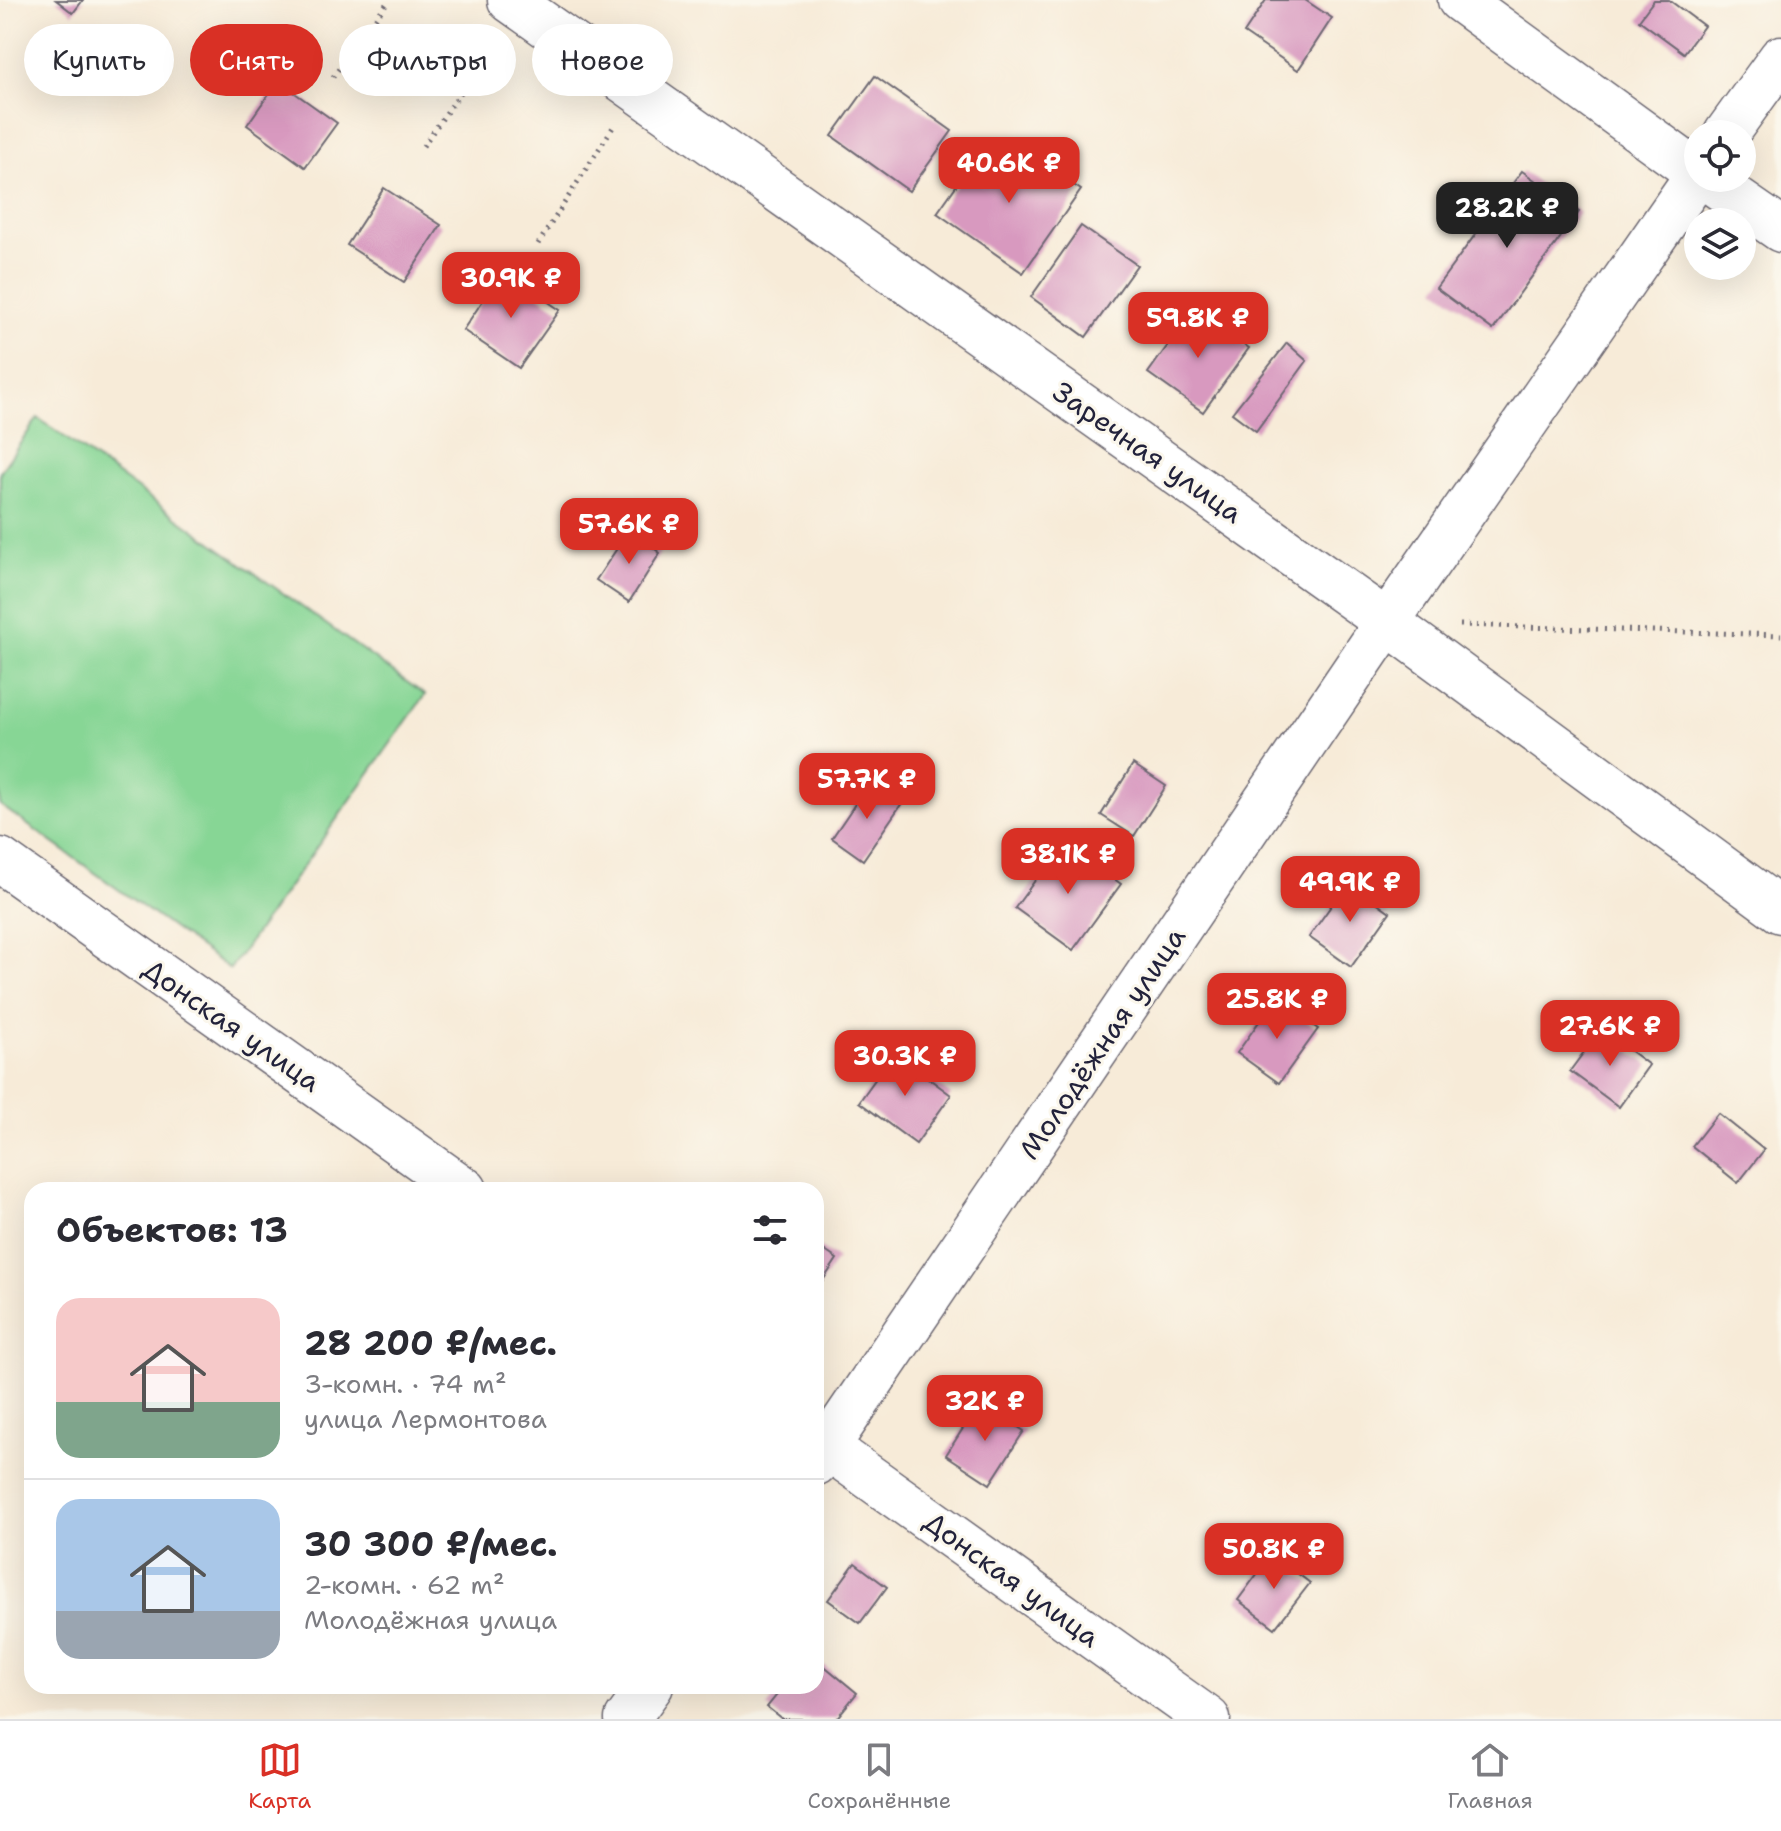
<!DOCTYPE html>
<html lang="ru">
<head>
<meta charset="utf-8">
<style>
  body { margin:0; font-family:"Shantell Sans",sans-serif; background:#f2f2f3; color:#2b2b33; height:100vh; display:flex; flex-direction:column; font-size:30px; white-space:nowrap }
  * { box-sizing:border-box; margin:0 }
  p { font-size:26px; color:#7c7c81 }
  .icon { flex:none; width:44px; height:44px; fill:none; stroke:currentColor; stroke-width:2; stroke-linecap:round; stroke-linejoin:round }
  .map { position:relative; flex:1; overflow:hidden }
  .sheet { position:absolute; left:24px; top:1182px; width:800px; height:512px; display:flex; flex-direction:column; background:#fff; border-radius:24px; box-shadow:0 8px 32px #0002 }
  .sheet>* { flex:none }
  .hud { position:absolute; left:24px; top:24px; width:800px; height:72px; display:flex; gap:16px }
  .controls { position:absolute; left:1684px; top:120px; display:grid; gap:16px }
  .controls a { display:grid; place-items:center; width:72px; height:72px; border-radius:50%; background:#fff; box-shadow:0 8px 32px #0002; font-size:40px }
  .price { position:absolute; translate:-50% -68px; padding:0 18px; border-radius:16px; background:#d93025; color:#fff; font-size:26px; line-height:52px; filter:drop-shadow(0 2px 4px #0008) }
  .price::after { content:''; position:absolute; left:50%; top:48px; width:24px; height:18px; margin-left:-12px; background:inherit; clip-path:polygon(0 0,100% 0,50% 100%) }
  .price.active { background:#222; color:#fff }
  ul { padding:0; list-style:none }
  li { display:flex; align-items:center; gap:24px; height:200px; padding:0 32px }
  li+li { border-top:2px solid #e1e1e2 }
  li span { display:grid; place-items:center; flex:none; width:224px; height:160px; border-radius:24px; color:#555 }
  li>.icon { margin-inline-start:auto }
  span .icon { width:96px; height:96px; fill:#fffc; stroke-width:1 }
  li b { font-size:34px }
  h2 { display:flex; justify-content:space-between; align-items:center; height:96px; padding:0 32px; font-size:34px }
  .pill { padding:0 28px; border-radius:36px; background:#fff; box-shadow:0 8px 32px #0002; font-size:28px; line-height:72px }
  .pill.active { background:#d93025; color:#fff }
  .dock { display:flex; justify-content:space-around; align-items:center; height:112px; border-top:2px solid #e1e1e2; background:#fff; font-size:22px; color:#7c7c81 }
  .dock a { display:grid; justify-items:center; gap:4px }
  .dock .active { color:#d93025 }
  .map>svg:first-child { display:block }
</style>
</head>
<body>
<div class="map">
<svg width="1781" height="1719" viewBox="0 0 1781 1719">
  <rect width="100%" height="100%" fill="#fbf7ec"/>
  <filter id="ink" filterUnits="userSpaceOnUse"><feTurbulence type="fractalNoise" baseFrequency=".0125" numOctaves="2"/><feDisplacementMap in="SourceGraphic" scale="16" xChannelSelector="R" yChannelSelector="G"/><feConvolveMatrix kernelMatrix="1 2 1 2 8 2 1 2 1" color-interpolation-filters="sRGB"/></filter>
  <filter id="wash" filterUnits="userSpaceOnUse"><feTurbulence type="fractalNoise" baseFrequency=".006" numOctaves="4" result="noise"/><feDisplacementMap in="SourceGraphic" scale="32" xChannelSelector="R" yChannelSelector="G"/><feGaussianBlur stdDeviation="1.8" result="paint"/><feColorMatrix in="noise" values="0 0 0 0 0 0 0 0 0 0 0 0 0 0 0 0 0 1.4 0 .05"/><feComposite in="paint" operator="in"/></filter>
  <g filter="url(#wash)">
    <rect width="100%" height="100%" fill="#f7ebd8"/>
    <path fill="#87d695" stroke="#547c68" stroke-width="2" d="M 38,418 L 425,695 L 230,969 L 0,805 L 0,472 Z"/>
    <g id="blocks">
      <g fill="#d899bf">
        <path d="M 56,0 L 83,0 L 73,13 Z"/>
        <path d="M 1266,0 L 1305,0 L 1332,18 L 1298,70 L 1244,33 Z"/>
        <path d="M 1654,0 L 1669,0 L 1704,26 L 1684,53 L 1639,20 Z"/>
        <path d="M 875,76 L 952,131 L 909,191 L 832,136 Z"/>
        <path d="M 278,81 L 337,123 L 305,167 L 247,125 Z"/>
        <path d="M 987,142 L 1029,171 L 1037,160 L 1081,190 L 1023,273 L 937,213 Z"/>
        <path d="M 1522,171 L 1579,212 L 1493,330 L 1436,288 Z"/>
        <path d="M 384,188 L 441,225 L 404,282 L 347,245 Z"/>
        <path d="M 1081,226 L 1137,265 L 1086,337 L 1031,297 Z"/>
        <path d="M 503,271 L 560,310 L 519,368 L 463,330 Z"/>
        <path d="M 1194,309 L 1249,348 L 1203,412 L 1148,373 Z"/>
        <path d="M 1287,343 L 1307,361 L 1256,431 L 1232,413 Z"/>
        <path d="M 630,529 L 660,553 L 629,602 L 596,580 Z"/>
        <path d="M 1133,764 L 1166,786 L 1134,836 L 1101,815 Z"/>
        <path d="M 870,782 L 902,803 L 863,860 L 832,838 Z"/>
        <path d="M 1063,842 L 1121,884 L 1073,950 L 1015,908 Z"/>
        <path d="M 1348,882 L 1390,912 L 1351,967 L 1309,937 Z"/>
        <path d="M 1275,999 L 1318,1029 L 1279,1083 L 1237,1053 Z"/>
        <path d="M 1601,1029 L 1649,1065 L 1619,1107 L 1570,1071 Z"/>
        <path d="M 894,1053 L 951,1095 L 916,1144 L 859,1102 Z"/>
        <path d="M 1718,1113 L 1764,1150 L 1738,1183 L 1692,1146 Z"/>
        <path d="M 816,1245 L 837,1259 L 816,1291 Z"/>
        <path d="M 980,1402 L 1024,1431 L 990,1484 L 946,1455 Z"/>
        <path d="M 1272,1554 L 1310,1583 L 1275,1628 L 1238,1600 Z"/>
        <path d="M 855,1563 L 887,1587 L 860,1623 L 828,1600 Z"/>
        <path d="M 816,1659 L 857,1693 L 836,1719 L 782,1719 L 767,1707 L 784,1686 L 816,1686 Z"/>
      </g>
    </g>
  </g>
  <g filter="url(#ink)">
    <use href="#blocks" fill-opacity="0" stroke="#6d6872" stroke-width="2"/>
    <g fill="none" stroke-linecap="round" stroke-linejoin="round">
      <defs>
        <g id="minor">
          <path d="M 510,0 L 1387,622 L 1781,911"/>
          <path d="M 1460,0 L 1698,173"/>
          <path d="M 1726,134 L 1781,58"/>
          <path d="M 1706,178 L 1781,230"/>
          <path d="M 0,860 L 465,1190"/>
          <path d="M 816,1439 L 1208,1719"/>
          <path d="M 816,1463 L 1387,622 L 1698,174"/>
          <path d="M 627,1719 L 651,1686"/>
        </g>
      </defs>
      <use href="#minor" stroke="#6d6872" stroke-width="47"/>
      <g stroke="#6d6872" stroke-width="5" stroke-dasharray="2 6" stroke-linecap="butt">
        <path d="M 333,77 L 389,0"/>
        <path d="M 423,146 L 497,41"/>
        <path d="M 538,244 L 615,124"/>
        <path d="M 1460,625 L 1781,635"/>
      </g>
      <use href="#minor" stroke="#fff" stroke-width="44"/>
    </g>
  </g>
  <g text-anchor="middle" stroke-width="6" stroke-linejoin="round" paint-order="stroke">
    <g font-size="28" fill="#22223b" stroke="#fbf7ec">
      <text transform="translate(1148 452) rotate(35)" y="10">Заречная улица</text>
      <text transform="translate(232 1025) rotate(35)" y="10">Донская улица</text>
      <text transform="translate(1102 1043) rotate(-56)" y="10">Молодёжная улица</text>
      <text transform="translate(1012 1579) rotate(36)" y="10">Донская улица</text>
    </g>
  </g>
</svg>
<div class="controls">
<a><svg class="icon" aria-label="locate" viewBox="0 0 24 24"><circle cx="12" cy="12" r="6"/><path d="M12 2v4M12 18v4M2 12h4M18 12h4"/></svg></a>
<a><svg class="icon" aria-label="layers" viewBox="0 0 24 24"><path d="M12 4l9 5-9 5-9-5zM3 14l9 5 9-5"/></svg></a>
</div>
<b class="price" style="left:1009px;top:205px">40.6K ₽</b>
<b class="price active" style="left:1507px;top:250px">28.2K ₽</b>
<b class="price" style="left:511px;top:320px">30.9K ₽</b>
<b class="price" style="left:1198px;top:360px">59.8K ₽</b>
<b class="price" style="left:629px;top:566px">57.6K ₽</b>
<b class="price" style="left:867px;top:821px">57.7K ₽</b>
<b class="price" style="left:1068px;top:896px">38.1K ₽</b>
<b class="price" style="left:1350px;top:924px">49.9K ₽</b>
<b class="price" style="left:1277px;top:1041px">25.8K ₽</b>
<b class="price" style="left:1610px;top:1068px">27.6K ₽</b>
<b class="price" style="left:905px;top:1098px">30.3K ₽</b>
<b class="price" style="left:985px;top:1443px">32K ₽</b>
<b class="price" style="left:1274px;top:1591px">50.8K ₽</b>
<div class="hud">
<a class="pill">Купить</a>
<a class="pill active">Снять</a>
<a class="pill">Фильтры</a>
<a class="pill">Новое</a>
</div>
<section class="sheet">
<h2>Объектов: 13<svg class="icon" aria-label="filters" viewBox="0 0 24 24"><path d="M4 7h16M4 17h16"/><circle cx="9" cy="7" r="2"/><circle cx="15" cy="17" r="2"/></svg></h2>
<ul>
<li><span style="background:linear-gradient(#f6c9c9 65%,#7fa58c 0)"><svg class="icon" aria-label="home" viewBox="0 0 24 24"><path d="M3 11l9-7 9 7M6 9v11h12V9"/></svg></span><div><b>28 200 ₽/мес.</b><p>3-комн. · 74 m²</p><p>улица Лермонтова</p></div></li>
<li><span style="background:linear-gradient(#a9c7e8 70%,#9aa5b1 0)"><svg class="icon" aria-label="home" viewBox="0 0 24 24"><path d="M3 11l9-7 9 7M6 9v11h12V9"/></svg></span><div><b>30 300 ₽/мес.</b><p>2-комн. · 62 m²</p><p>Молодёжная улица</p></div></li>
</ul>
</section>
</div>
<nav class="dock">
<a class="active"><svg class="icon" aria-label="map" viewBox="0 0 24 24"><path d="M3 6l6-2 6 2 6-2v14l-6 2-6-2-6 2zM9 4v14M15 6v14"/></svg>Карта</a>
<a><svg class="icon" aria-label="saved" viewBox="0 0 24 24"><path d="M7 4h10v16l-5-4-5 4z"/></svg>Сохранённые</a>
<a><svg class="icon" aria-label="home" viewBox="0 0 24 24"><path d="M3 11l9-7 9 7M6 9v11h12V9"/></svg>Главная</a>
</nav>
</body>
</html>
